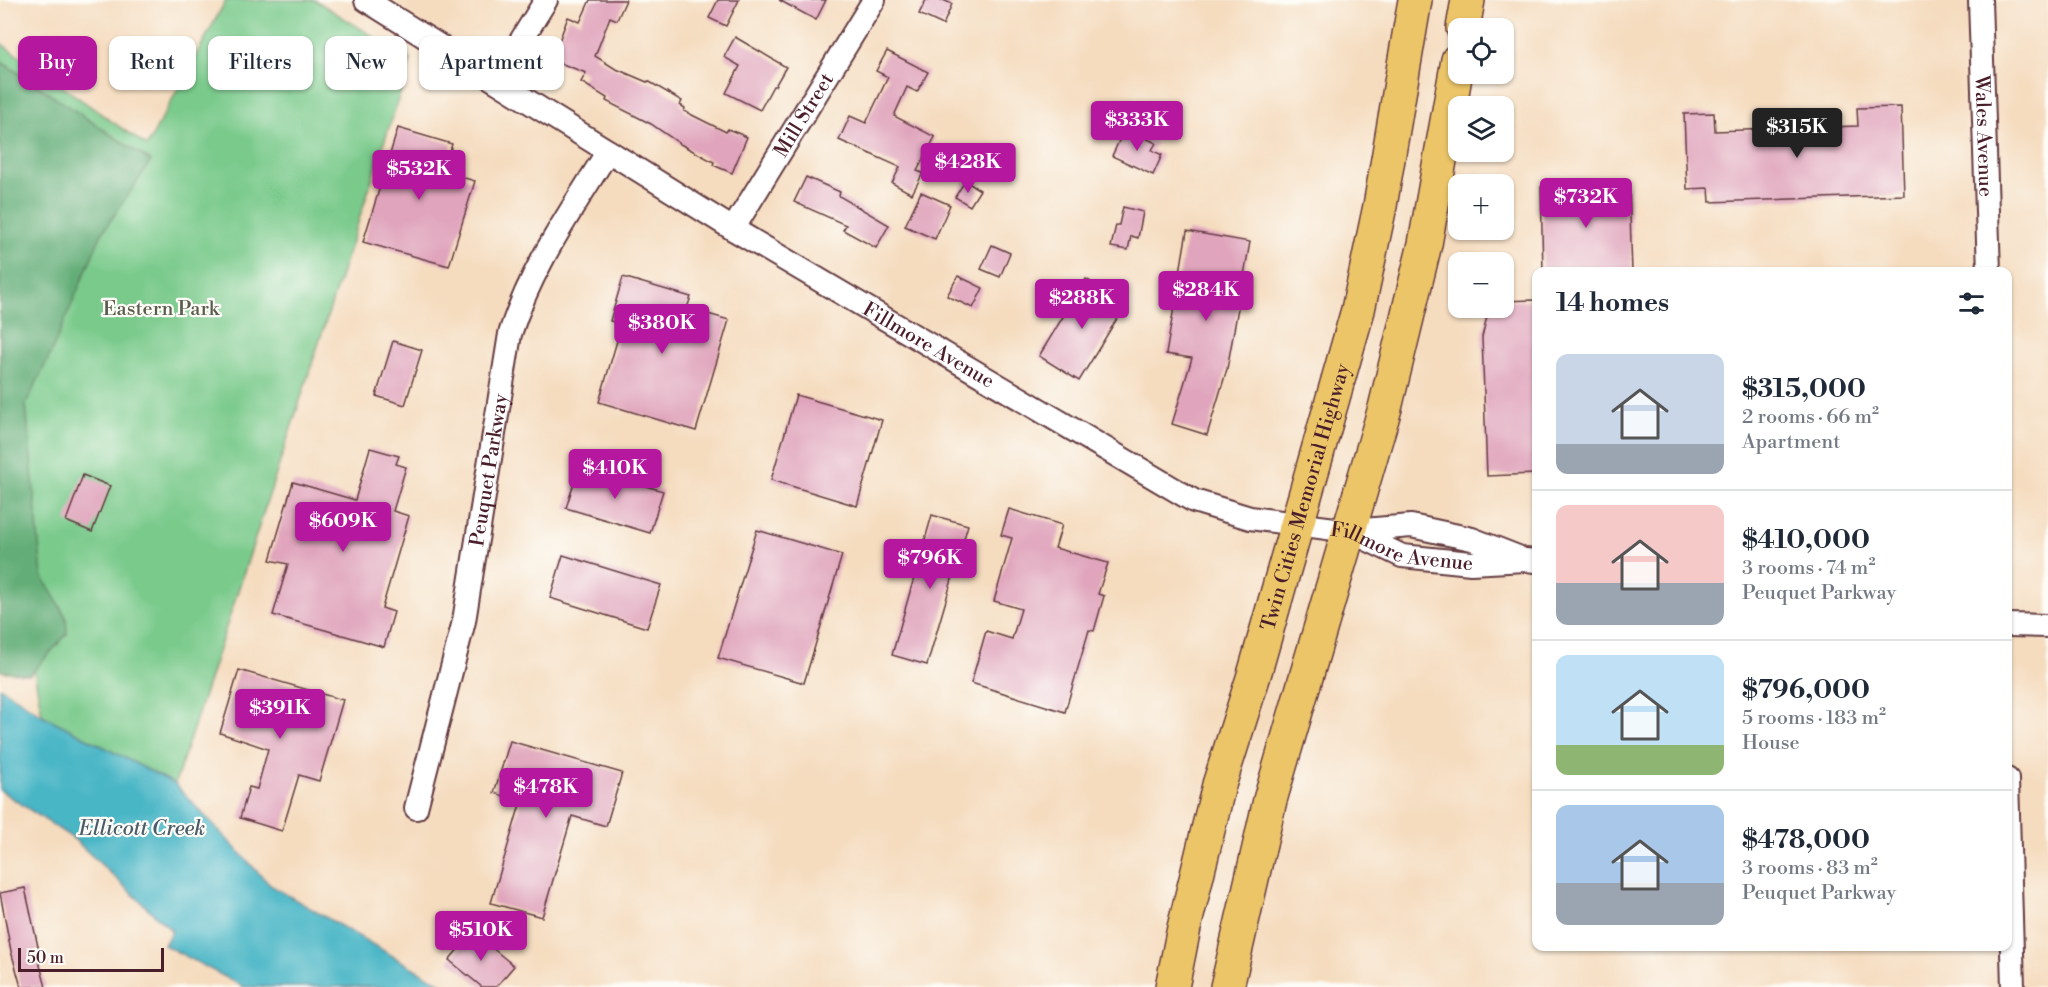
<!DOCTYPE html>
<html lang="en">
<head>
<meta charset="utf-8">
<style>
  body { margin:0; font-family:"Libre Bodoni",serif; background:#f6f6f7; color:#1f2937; height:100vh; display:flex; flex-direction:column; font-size:22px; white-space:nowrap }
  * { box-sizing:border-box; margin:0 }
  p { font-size:20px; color:#747a83 }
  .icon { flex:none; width:33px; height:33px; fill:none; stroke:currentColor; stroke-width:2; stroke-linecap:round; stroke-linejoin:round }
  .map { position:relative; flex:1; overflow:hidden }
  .drawer { position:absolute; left:1532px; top:267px; width:480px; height:684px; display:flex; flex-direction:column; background:#fff; border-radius:12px; box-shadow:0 2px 4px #0004 }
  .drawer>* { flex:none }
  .guide { position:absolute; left:18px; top:36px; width:570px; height:54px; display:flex; gap:12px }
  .fabs { position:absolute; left:1448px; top:18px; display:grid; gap:12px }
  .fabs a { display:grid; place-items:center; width:66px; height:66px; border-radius:12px; background:#fff; box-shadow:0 2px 4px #0004; font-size:30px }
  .scale { position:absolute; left:18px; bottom:15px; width:146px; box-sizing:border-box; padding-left:6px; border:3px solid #4a1f2b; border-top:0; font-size:16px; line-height:21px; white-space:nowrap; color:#4a1f2b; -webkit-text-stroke:4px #fdfcf7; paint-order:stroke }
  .price { position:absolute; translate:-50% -51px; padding:0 14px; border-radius:6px; background:#b5179e; color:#fff; font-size:20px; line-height:39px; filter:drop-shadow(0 2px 3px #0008) }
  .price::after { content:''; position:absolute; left:50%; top:36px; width:18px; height:14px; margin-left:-9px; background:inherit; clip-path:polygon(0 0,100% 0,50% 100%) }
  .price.active { background:#222; color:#fff }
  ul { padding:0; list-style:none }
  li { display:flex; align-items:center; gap:18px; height:150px; padding:0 24px }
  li+li { border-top:2px solid #e0e1e3 }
  li span { display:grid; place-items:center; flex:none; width:168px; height:120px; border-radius:12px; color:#555 }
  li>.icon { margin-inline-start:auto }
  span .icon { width:72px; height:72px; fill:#fffc; stroke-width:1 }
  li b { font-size:26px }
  h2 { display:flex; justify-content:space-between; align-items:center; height:72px; padding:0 24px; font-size:26px }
  .tag { padding:0 21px; border-radius:12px; background:#fff; box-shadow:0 2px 4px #0004; font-size:21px; line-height:54px }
  .tag.active { background:#b5179e; color:#fff }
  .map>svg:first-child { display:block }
</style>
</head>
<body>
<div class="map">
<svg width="2048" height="987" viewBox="0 0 2048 987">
  <rect width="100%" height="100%" fill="#fdfcf7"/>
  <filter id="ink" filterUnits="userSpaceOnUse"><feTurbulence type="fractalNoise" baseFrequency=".0167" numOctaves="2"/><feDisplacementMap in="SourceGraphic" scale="12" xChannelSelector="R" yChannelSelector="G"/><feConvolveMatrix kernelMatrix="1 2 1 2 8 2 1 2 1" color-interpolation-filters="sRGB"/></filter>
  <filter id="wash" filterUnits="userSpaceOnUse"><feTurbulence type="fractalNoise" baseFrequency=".008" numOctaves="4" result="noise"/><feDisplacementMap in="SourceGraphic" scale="24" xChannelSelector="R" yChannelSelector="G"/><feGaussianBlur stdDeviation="1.35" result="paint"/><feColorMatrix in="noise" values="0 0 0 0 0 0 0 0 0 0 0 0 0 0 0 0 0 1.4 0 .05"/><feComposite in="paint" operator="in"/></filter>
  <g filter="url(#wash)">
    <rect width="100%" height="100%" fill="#f5dcbf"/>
    <path fill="#7aca8c" stroke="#62745c" stroke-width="1.5" d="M 226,0 L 315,0 L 411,60 L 175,784 L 42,715 L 0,483 L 0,43 L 147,146 Z"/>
    <path fill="#63ae78" stroke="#566652" stroke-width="1.5" d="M 0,61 L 151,161 L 102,233 L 51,353 L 26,404 L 42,576 L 66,617 L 67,634 L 30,675 L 0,671 Z"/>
    <path fill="#4ab6c6" stroke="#4a6a78" stroke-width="1.5" d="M 0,687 L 42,715 L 175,784 L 270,885 L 427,976 L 449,987 L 244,987 L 164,945 L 172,931 L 74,839 L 0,790 Z"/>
    <g id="blocks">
      <g fill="#e0a4bc">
        <path d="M 590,0 L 626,0 L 617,20 L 610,17 L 595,56 L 614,68 L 647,82 L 648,81 L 682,101 L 680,105 L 685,108 L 684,111 L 726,132 L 728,129 L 747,137 L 732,173 L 713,165 L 714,162 L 682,145 L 651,124 L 606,101 L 607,98 L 581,82 L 586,73 L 552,60 L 568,17 L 580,22 Z"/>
        <path d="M 718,0 L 739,0 L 726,26 L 709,18 Z"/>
        <path d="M 779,0 L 826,0 L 816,20 Z"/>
        <path d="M 926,0 L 943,0 L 952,4 L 943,25 L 919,14 Z"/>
        <path d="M 735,37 L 786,67 L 775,86 L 773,86 L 760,110 L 726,93 L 740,66 L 724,57 Z"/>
        <path d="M 887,51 L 928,72 L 917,92 L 907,87 L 894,116 L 935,137 L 917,171 L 923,173 L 912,194 L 892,183 L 900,167 L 839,140 L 850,116 L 866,123 L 888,77 L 876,71 Z"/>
        <path d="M 1901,107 L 1904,195 L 1710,202 L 1709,188 L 1687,189 L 1684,114 L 1714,113 L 1715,131 L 1858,126 L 1857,108 Z"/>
        <path d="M 398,128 L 452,144 L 444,172 L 475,181 L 449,266 L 363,242 Z"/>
        <path d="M 1125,128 L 1156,143 L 1152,150 L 1162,155 L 1153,175 L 1112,156 Z"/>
        <path d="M 806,177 L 840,192 L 839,196 L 889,225 L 876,248 L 843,230 L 846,225 L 794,202 Z"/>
        <path d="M 965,181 L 980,190 L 970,206 L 955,197 Z"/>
        <path d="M 1629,185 L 1632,272 L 1543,272 L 1541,187 Z"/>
        <path d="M 921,192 L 950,205 L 935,239 L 905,226 Z"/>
        <path d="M 1123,207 L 1143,212 L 1138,238 L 1131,236 L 1128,250 L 1111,247 L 1116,225 L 1119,225 Z"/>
        <path d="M 1187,231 L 1250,242 L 1227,369 L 1207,435 L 1172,424 L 1192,358 L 1166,354 Z"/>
        <path d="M 992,245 L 1010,253 L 1000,277 L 981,269 Z"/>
        <path d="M 958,276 L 983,288 L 973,308 L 947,296 Z"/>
        <path d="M 623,277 L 691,297 L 687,308 L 729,320 L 696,431 L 599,402 L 622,324 L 610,321 Z"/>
        <path d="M 1086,279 L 1126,304 L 1079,381 L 1039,356 Z"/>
        <path d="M 1536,300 L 1536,474 L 1487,476 L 1482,337 L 1489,308 L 1503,308 L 1503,301 Z"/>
        <path d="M 393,341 L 422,350 L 405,405 L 376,396 Z"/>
        <path d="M 796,395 L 882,420 L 857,506 L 771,480 Z"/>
        <path d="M 370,448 L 399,456 L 396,464 L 406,467 L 393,511 L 409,516 L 382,608 L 394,612 L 384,647 L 273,615 L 288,564 L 270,560 L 293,482 L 355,500 Z"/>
        <path d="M 579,467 L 663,491 L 650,533 L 566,508 Z"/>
        <path d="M 83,475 L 110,486 L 92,532 L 66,521 Z"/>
        <path d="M 1009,509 L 1062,525 L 1055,548 L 1108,563 L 1098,594 L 1104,596 L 1094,631 L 1089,630 L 1065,712 L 971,683 L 986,631 L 1012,639 L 1021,609 L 994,601 L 1012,538 L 1001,535 Z"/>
        <path d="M 932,515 L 968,525 L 927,665 L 892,655 Z"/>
        <path d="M 757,530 L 842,555 L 804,683 L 718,658 Z"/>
        <path d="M 563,555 L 661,585 L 647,628 L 550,598 Z"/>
        <path d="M 239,670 L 343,700 L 319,781 L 299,775 L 282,831 L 240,818 L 249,787 L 257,789 L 268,749 L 220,733 Z"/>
        <path d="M 510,741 L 622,773 L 606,826 L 572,816 L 542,917 L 491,903 L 521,801 L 494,793 Z"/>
        <path d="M 25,888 L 39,951 L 36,951 L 46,987 L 21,987 L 11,951 L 0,893 Z"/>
        <path d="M 473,932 L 514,966 L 496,987 L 482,987 L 449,960 Z"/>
      </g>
    </g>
  </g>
  <g filter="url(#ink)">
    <use href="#blocks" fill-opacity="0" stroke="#643b41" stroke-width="1.5"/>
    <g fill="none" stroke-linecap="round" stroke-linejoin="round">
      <defs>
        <g id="minor">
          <path id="s1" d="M 366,0 L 733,229 L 1194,501 L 1250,518 L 1350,531 L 1402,556 L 1471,563 L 1525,560 L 1536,561"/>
          <path id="s2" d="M 1980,0 L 1989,272"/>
          <path d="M 496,81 L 546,0"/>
          <path id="s3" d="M 733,229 L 874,0"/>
          <path d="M 1352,531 L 1411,526 L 1472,539 L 1518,557"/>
          <path d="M 2007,625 L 2048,626"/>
          <path d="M 2007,779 L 2013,987"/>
          <path id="s4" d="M 416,808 L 464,621 L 510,334 C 531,267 572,210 608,151"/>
        </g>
        <g id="primary">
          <path d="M 1463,28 L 1468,0"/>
          <path id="s5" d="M 1172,987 L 1184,928 L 1219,785 L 1254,675 L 1358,310 L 1380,206 L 1415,0"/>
          <path d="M 1227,987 L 1270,800 L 1385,408 L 1425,244 L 1458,60"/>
        </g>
      </defs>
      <use href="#minor" stroke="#643b41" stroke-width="26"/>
      <use href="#primary" stroke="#643b41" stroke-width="36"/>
      <use href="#minor" stroke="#fff" stroke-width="22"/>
      <use href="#primary" stroke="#ecc569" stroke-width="33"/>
    </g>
  </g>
  <g text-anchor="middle" stroke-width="4.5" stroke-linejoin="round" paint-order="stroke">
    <g font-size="20" fill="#4a1f2b" stroke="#fdfcf7">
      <text dy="7" stroke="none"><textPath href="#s3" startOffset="134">Mill Street</textPath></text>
      <text dy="7" stroke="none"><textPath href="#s2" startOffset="136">Wales Avenue</textPath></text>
      <text dy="7" stroke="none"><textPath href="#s1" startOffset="660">Fillmore Avenue</textPath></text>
      <text dy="7" stroke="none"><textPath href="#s4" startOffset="346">Peuquet Parkway</textPath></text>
      <text dy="7" stroke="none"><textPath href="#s5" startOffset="508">Twin Cities Memorial Highway</textPath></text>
      <text dy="7" stroke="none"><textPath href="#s1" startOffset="1182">Fillmore Avenue</textPath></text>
    </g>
    <g font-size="20" fill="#5b5b4d" stroke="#fdfcf7">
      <text x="161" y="315">Eastern Park</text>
    </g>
    <g font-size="21" font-style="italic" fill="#4a5b69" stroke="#fdfcf7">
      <text x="142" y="835">Ellicott Creek</text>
    </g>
  </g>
</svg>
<div class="fabs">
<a><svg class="icon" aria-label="locate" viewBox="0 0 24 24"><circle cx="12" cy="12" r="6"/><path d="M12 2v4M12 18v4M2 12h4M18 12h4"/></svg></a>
<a><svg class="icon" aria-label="layers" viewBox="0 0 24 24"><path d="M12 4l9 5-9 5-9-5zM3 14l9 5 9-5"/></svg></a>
<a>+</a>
<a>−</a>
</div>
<div class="scale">50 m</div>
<b class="price" style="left:1137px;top:152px">$333K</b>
<b class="price active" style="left:1797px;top:159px">$315K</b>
<b class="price" style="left:968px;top:194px">$428K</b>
<b class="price" style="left:419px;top:201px">$532K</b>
<b class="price" style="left:1586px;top:229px">$732K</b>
<b class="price" style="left:1206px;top:322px">$284K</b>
<b class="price" style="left:1082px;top:330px">$288K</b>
<b class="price" style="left:662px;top:355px">$380K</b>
<b class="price" style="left:615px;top:500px">$410K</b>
<b class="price" style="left:343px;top:553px">$609K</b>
<b class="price" style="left:930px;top:590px">$796K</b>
<b class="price" style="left:280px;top:740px">$391K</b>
<b class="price" style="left:546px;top:819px">$478K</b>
<b class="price" style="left:481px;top:962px">$510K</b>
<div class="guide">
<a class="tag active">Buy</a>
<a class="tag">Rent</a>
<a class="tag">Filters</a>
<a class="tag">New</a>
<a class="tag">Apartment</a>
</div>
<section class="drawer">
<h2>14 homes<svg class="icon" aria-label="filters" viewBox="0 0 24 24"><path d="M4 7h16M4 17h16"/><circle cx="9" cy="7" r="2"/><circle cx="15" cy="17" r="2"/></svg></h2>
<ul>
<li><span style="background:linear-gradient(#c9d6e8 75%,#9aa5b1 0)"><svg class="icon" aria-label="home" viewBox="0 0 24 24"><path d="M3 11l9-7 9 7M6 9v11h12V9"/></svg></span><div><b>$315,000</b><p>2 rooms · 66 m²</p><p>Apartment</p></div></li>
<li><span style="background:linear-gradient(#f6c9c9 65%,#9aa5b1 0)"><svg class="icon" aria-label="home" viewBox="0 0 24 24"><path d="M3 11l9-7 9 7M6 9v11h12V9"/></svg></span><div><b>$410,000</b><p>3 rooms · 74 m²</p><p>Peuquet Parkway</p></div></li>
<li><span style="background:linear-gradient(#bfe0f5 75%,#8fb573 0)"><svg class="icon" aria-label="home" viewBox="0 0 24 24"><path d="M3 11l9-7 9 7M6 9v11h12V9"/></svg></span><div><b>$796,000</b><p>5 rooms · 183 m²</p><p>House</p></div></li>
<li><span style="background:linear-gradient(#a9c7e8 65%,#9aa5b1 0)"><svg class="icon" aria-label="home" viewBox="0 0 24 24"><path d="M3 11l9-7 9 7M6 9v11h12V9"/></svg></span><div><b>$478,000</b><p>3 rooms · 83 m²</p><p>Peuquet Parkway</p></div></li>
</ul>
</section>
</div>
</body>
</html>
